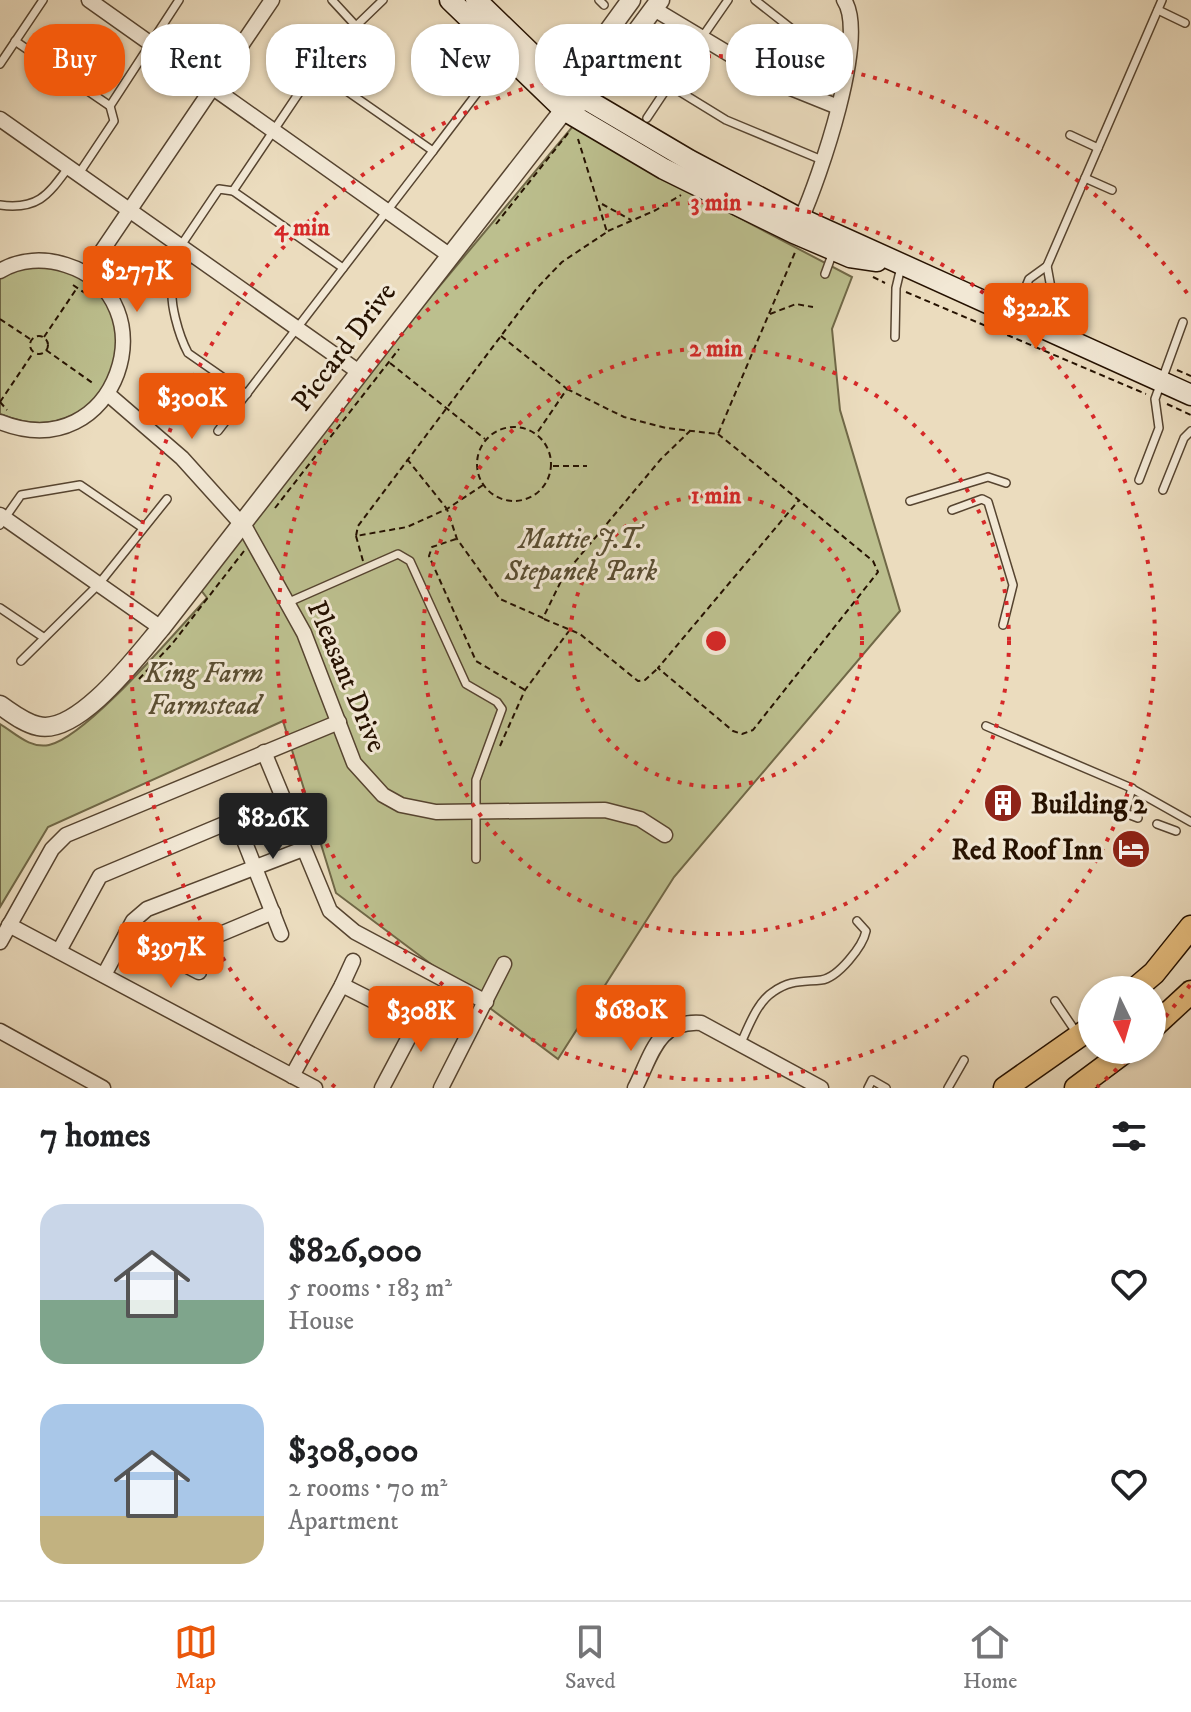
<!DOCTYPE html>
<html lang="en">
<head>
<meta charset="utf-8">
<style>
  body { margin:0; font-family:"IM FELL DW Pica",serif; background:#f2f2f2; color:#202124; height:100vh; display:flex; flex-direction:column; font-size:30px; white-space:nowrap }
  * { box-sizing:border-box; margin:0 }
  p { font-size:26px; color:#757577 }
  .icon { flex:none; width:44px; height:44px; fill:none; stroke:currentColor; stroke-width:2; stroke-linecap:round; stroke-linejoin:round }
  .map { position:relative; height:1088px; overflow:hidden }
  .panel { display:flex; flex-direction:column; background:#fff; flex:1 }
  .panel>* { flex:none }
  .hud { position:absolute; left:24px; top:24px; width:1144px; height:72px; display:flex; gap:16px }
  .needle { width:52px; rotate:175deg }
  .controls { position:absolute; left:1078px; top:976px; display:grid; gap:16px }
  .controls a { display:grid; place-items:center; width:88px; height:88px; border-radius:50%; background:#fff; box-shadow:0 2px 6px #0004; font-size:40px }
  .price { position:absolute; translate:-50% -68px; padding:0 18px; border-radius:8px; background:#ea580c; color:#fff; font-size:26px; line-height:52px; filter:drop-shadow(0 2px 4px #0008) }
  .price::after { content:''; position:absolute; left:50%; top:48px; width:24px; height:18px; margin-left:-12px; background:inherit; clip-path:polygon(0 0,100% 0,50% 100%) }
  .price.selected { background:#222; color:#fff }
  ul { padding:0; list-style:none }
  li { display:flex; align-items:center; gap:24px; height:200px; padding:0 40px }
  li span { display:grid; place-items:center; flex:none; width:224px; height:160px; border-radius:24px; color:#555 }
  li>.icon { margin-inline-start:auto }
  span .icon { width:96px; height:96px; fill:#fffc; stroke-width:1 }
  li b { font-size:34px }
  h2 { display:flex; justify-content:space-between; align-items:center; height:96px; padding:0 40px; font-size:34px }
  .tag { padding:0 28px; border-radius:32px; background:#fff; box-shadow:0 2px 6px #0004; font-size:28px; line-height:72px }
  .tag.selected { background:#ea580c; color:#fff }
  .tab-bar { display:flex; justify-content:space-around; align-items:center; height:112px; border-top:2px solid #e0e0e0; background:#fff; font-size:22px; color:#757577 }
  .tab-bar a { display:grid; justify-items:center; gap:4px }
  .tab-bar .selected { color:#ea580c }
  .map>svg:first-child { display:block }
</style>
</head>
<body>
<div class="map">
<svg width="1191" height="1088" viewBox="0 0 1191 1088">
  <rect width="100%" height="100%" fill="#ebdcbe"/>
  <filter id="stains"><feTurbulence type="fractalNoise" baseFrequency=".0025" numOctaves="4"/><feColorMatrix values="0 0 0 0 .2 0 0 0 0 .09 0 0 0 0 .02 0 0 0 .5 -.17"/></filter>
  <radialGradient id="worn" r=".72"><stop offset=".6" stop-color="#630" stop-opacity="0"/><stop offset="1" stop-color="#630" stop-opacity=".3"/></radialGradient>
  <g fill="#bcbf8e" stroke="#706847" stroke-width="2">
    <path d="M 573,126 L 648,170 L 852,277 L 832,329 L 840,410 L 900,611 L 674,877 L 558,1059 L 336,893 L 283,721 L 48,827 L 0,907 L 0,724 C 15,733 30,749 49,745 C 87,737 177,630 207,598 L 197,585 L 243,522 Z"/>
    <path d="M 28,266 C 38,267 50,266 60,269 C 163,292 116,463 0,414 L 0,276 Z"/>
  </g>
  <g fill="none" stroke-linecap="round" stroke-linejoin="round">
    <defs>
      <g id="service">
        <path d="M 599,0 L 604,5"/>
        <path d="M 728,0 L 669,85 L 726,120 L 822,160"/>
        <path d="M 755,0 L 797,33 L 776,82"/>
        <path d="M 1158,10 L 1185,23"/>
        <path d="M 356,26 L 383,0"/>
        <path d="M 15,41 L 110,106"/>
        <path d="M 0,64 L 43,0"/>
        <path d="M 647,118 L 669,85"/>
        <path d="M 1070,135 L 1098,148"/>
        <path d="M 433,151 L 490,76"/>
        <path d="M 78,175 L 114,121 L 110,106 L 179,0"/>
        <path d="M 1085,178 L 1112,190"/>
        <path d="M 233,191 L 343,268"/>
        <path d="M 0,205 C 38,210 48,195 68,168"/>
        <path d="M 182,244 L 219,189 L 233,191 L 315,69 L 356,26 L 332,0"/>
        <path d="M 192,255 C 187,263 177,273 174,282 C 167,299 180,338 188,353 L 247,394"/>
        <path d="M 825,274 L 833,252"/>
        <path d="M 1027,311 L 1020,301 L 1029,279 L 1047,266 L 1162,0"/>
        <path d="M 1027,311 L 1043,310 L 1051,288 L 1047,266"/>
        <path d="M 895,337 L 896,288 L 901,267"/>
        <path d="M 218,431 L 433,151 L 315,69"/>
        <path d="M 1139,480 L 1159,428 L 1155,399 L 1183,322"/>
        <path d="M 1163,490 L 1184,438 L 1191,431"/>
        <path d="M 910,501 L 988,477 L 1006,483"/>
        <path d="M 952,510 L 982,499 L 988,502 L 1013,585 L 1003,625"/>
        <path d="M 0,525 L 21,495 L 80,485 L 143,528"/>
        <path d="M 289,602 L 398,554 L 410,561 L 466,684 L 497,702 L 502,709 L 476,780 L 476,859"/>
        <path d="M 0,608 L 43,637"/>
        <path d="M 21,661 L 98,585 L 167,499"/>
        <path d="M 986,726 L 1129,787 L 1191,822"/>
        <path d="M 1132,788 L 1125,813 L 1138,818"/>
        <path d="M 1157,824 L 1176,831"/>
        <path d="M 1055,1001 L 1078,1035"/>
        <path d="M 740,1045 C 748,1028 757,1002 773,992 C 790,980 802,982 821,980 C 838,978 863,946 866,931 L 857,921"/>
        <path d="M 868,1088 L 872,1080 L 886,1088"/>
        <path d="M 948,1088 L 964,1060"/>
      </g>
      <g id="minor">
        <path d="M 89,0 L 449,255"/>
        <path d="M 654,9 L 776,82 L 838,107"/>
        <path d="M 0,119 L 359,372"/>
        <path d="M 801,219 C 819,179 869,36 844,0"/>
        <path d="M 0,271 C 20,259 44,258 66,265 C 172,298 118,469 0,422"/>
        <path d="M 87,273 L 272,0"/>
        <path d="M 109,395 L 182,458 L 246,529 L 304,633 L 354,763 L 383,795 L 401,805 L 436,812 L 605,810 L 640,819 L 665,835"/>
        <path d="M 0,515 L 161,628"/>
        <path d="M 264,752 L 330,911 L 355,932 L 486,1002"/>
        <path d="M 229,802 L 281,934"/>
        <path d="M 9,925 L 315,1088"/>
        <path d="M 126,934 L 199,972"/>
        <path d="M 0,942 L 52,849 L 66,835 L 339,722"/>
        <path d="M 59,951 L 100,876 L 236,819"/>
        <path d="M 168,956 L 273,912"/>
        <path d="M 104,975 L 133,921 L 147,909 L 303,849"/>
        <path d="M 342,985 L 353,961"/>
        <path d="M 0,1031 L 103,1088"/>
        <path d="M 292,1076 L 342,985 L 417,1023"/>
        <path d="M 382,1088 L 427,1003"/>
        <path d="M 441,1088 L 504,964"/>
        <path d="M 635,1088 C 652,1055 657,1020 701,1023 L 821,1088"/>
      </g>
      <g id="tertiary">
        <path d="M 566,99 L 567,88 L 631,0"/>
        <path d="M 0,705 C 12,713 24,723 38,726 C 78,736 138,655 161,628 L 564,110 L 586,100 L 660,0"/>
      </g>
      <g id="secondary">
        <path d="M 450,0 L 564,110 L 664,169 L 794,233 L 850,257 L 877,261"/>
        <path d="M 476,0 L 567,88 L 689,160 L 793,215 L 1191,395"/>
      </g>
      <g id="primary">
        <path d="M 1134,990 L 1154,973 L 1191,927"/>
        <path d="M 1152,1028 L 1191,992"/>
        <path d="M 1005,1088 L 1092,1027"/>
        <path d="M 1076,1088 L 1127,1050"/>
      </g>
    </defs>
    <use href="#service" stroke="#564430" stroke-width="10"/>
    <use href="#minor" stroke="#564430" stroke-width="17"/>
    <use href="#tertiary" stroke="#564430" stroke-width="21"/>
    <use href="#secondary" stroke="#251100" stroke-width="23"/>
    <use href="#primary" stroke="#251100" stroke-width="25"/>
    <g stroke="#251100" stroke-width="2" stroke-dasharray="6 4" stroke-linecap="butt">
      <path d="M 602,204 L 631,220"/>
      <path d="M 496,224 L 569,132"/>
      <path d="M 608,231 L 656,210 L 681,195"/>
      <path d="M 873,277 L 885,283"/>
      <path d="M 73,285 L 85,293"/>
      <path d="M 906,292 L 1146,394"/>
      <path d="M 770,314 L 796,304 L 813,307"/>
      <path d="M 0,319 L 30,339"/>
      <circle cx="39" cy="345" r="9"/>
      <path d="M 501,336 L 567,389 L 537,433"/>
      <path d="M 44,337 L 77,288"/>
      <path d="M 46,350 L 94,384"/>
      <path d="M 390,363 L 485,439"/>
      <path d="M 1177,370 L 1191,376"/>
      <path d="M 567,389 L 624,417 L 666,428 L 718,434 L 796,250"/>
      <path d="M 0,402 L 33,353"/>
      <path d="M 0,402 L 7,410"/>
      <path d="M 1167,404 L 1191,415"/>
      <circle cx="514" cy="464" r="37"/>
      <path d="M 718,434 L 733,446 L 873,561 L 878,572 L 753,730 L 742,734 L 733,731 L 658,668 L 799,500"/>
      <path d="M 407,459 L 447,509 L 407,527 L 356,536 L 358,526 L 537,288 L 562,262 L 607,232 L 578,139"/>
      <path d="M 553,466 L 587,466"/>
      <path d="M 483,485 L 447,509 L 457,539 L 500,599 L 543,618 L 564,575 L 661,459 L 690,431"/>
      <path d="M 275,508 L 399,349"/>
      <path d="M 356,536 L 363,561"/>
      <path d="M 456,539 L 432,547 L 429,556 L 476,661 L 525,690"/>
      <path d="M 544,619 L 580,634 L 638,681 L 645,680 L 657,669"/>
      <path d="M 139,679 L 172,644 L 244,551"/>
      <path d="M 500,746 L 525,690 L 569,631"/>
    </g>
    <use href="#service" stroke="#f2e8d5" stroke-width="7"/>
    <use href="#minor" stroke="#f2e8d5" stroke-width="14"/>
    <use href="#tertiary" stroke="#f2e8d5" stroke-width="18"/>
    <use href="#secondary" stroke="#f2e8d5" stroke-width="20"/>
    <use href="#primary" stroke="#e6be7f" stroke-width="22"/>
  </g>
  <g fill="none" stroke="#d62828" stroke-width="4" stroke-dasharray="4 8">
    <circle cx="716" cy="641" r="146"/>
    <circle cx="716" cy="641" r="293"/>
    <circle cx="716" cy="641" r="439"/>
    <path d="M1190 985A586 586 0 0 1 1155 1029M1134 1052A586 586 0 0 1 1097 1087M335 1087A586 586 0 1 1 1190 297"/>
  </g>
  <defs>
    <symbol id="building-disc" viewBox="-11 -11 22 22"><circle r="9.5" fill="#8f2418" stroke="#f2e8d5"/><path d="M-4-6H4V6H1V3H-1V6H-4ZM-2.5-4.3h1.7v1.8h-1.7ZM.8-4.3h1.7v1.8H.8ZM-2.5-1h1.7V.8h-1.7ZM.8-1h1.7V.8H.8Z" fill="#fff"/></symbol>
    <symbol id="hotel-disc" viewBox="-11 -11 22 22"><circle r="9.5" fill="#8f2418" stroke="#f2e8d5"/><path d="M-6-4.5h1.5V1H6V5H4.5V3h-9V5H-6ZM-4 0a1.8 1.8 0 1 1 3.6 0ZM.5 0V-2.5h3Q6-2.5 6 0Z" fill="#fff"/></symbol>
  </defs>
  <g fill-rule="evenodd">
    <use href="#building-disc" x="981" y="781" width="44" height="44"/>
    <use href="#hotel-disc" x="1109" y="827" width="44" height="44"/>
  </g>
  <g text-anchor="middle" stroke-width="6" stroke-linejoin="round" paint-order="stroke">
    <g font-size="28" fill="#251100" stroke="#f2e8d5">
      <text transform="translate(343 346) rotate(-53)" y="10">Piccard Drive</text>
      <text transform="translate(348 676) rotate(67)" y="10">Pleasant Drive</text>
    </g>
    <g font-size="28" font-style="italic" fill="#5a4e32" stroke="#f2e8d5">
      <text x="581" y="548">Mattie J.T.<tspan x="581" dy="32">Stepanek Park</tspan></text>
      <text x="204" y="682">King Farm<tspan x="204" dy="32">Farmstead</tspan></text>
    </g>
    <g font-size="28" font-weight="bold" fill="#251100" stroke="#f2e8d5" text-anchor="start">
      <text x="1031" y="813">Building 2</text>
      <text x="1103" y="859" text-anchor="end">Red Roof Inn</text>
    </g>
  </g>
  <circle cx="716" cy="641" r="12" fill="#d62828" stroke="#f2e8d5" stroke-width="4"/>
  <g font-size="24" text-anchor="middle" font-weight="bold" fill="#d62828" stroke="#f2e8d5" stroke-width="6" stroke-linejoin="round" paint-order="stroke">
    <text x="716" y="210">3 min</text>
    <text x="302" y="235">4 min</text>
    <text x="716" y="356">2 min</text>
    <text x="716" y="503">1 min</text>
  </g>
  <rect width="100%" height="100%" filter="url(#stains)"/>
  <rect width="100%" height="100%" fill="url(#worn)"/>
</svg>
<div class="controls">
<a><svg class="needle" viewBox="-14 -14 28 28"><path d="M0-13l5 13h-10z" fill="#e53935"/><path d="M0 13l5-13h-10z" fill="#757577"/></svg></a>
</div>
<b class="price" style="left:137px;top:314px">$277K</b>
<b class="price" style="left:1036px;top:351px">$322K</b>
<b class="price" style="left:192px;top:441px">$300K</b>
<b class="price selected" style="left:273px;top:861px">$826K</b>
<b class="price" style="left:171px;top:990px">$397K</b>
<b class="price" style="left:631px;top:1053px">$680K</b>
<b class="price" style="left:421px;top:1054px">$308K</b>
<div class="hud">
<a class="tag selected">Buy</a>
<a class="tag">Rent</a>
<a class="tag">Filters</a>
<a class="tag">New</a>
<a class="tag">Apartment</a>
<a class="tag">House</a>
</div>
</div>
<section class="panel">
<h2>7 homes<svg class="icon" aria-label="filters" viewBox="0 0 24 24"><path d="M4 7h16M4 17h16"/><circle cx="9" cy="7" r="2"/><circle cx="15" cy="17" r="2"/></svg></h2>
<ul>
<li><span style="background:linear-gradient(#c9d6e8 60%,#7fa58c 0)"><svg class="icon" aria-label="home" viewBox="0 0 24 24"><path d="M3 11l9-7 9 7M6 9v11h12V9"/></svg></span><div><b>$826,000</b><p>5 rooms · 183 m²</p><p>House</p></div><svg class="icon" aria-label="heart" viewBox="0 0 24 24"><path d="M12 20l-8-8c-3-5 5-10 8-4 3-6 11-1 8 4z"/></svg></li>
<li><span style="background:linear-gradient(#a9c7e8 70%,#c2b280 0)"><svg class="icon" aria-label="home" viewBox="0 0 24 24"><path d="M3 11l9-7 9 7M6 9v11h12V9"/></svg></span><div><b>$308,000</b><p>2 rooms · 70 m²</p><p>Apartment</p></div><svg class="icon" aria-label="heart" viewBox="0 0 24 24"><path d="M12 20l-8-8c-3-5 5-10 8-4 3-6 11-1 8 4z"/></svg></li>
</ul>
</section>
<nav class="tab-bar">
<a class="selected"><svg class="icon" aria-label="map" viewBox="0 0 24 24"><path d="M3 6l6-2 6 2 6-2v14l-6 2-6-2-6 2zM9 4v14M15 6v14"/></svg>Map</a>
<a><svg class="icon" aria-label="saved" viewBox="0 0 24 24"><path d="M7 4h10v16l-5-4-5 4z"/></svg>Saved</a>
<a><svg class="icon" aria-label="home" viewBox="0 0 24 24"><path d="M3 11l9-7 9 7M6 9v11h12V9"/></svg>Home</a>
</nav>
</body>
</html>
